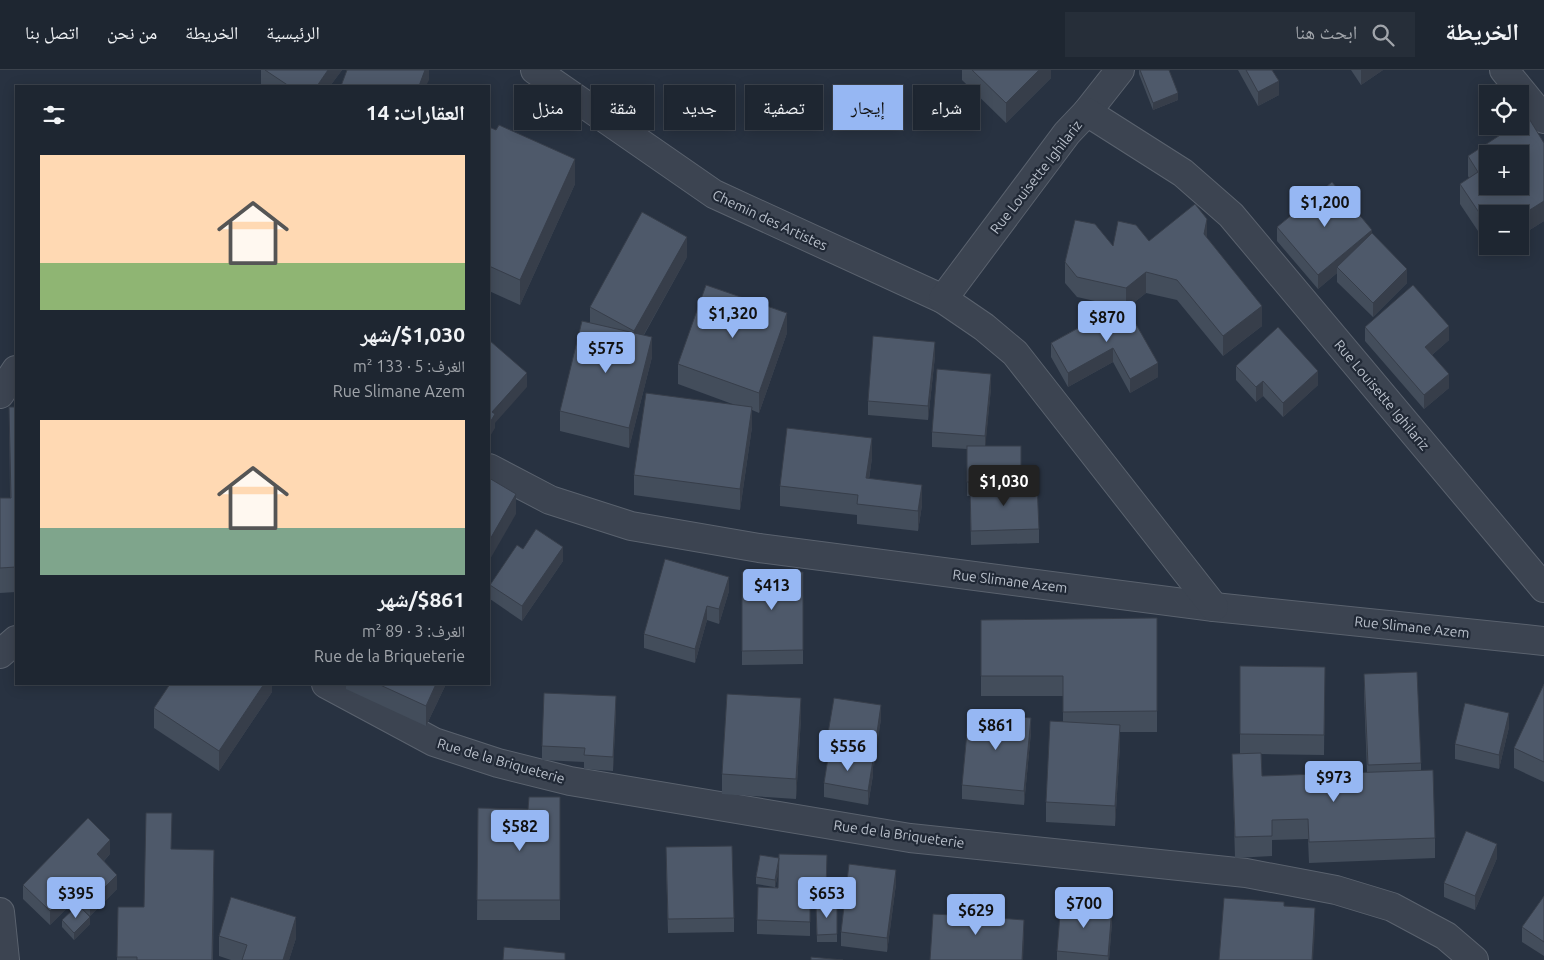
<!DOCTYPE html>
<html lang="ar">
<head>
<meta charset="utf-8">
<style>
  body { margin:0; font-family:Ubuntu,"Noto Naskh Arabic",sans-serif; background:#262e39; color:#f1f3f6; direction:rtl; height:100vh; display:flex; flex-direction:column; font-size:19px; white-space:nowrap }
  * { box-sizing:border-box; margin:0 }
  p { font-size:16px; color:#a1a5ab }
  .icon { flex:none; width:28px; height:28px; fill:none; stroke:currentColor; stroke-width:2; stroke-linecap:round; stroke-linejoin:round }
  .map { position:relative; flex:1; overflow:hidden; direction:ltr }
  .panel { position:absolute; left:15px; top:15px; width:475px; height:600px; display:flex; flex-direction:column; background:#1e2631; border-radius:0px; box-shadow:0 2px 12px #0003,0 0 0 1px #3c434d; direction:rtl }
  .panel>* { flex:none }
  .guide { position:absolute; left:505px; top:15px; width:475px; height:45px; direction:rtl; display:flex; gap:10px }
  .tools { position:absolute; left:1479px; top:15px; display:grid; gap:10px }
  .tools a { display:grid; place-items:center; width:50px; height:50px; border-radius:0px; background:#1e2631; box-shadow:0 2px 12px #0003,0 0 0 1px #3c434d; font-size:25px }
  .price { position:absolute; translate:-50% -42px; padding:0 11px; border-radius:5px; background:#96b7f3; color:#111; font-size:16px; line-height:32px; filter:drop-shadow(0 1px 2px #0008) }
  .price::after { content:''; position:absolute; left:50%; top:30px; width:15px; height:11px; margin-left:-8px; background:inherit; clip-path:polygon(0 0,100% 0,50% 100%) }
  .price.current { background:#222; color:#fff }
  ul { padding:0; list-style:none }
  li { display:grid; align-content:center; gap:10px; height:265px; padding:0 25px }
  li span { display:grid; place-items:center; height:155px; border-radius:0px; color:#555 }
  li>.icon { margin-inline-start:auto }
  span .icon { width:90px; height:90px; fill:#fffc; stroke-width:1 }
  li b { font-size:21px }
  h2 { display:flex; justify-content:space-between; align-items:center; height:60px; padding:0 25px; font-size:21px }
  .chip { padding:0 18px; border-radius:0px; background:#1e2631; box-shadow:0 2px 12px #0003,0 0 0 1px #3c434d; font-size:18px; line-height:45px }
  .chip.current { background:#96b7f3; color:#111 }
  header { display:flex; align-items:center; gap:30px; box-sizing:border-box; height:70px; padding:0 25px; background:#1e2631; border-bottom:1px solid #3c434d }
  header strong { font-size:24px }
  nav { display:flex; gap:28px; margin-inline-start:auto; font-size:18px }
  .search { width:350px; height:45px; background:#262e39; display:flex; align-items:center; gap:12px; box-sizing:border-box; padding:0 18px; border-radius:0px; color:#a1a5ab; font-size:19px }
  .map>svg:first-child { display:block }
</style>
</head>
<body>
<header>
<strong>الخريطة</strong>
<div class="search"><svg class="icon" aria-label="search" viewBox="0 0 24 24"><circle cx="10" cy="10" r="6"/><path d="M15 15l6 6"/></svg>ابحث هنا</div>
<nav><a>الرئيسية</a><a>الخريطة</a><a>من نحن</a><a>اتصل بنا</a></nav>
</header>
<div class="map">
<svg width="1544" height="890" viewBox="0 0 1544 890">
  <rect width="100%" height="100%" fill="#283241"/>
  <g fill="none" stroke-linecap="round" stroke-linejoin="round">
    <defs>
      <g id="minor">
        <path d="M 535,0 L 714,124 L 943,229"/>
        <path d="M 1504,0 L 1544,49"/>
        <path d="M 1087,42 L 1120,0"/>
        <path d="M 0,324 L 16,300"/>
        <path d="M 489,398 L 550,430 L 631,456 L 759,478 L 1214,537 L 1544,571"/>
        <path d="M 1214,537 L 1015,283 L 984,257 L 943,229 L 1067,63 L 1087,42 L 1183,103 L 1231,145 L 1544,518"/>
        <path d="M 0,584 L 16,570"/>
        <path d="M 326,614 L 434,672 L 498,693 L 570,711 L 910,768 L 1246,803 L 1336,820 L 1392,837 L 1446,866 L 1474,890"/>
        <path d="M 0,842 L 5,890"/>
      </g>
    </defs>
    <use href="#minor" stroke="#5a626e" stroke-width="30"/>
    <use href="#minor" stroke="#3c4451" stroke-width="28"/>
  </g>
  <g fill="#434d5b" fill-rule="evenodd">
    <path d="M 261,0 L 342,0 L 330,16 L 261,16 Z"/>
    <path d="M 962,0 L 1051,0 L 1051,8 L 1006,53 L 962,10 Z"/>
    <path d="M 1139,0 L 1169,0 L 1178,30 L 1153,40 L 1139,4 Z"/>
    <path d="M 1238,0 L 1272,0 L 1279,25 L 1258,36 Z"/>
    <path d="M 1351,0 L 1383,0 L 1361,15 Z"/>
    <path d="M 489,57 L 575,114 L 520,235 L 489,221 Z"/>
    <path d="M 1544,73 L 1544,151 L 1520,166 L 1488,144 L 1488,176 L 1460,134 L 1460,114 L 1469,108 L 1468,106 L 1468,86 Z"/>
    <path d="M 1277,157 L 1372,164 L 1407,213 L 1373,247 L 1337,212 L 1337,203 L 1318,219 L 1277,171 Z"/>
    <path d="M 1207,169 L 1262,256 L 1223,286 L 1177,230 L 1146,223 L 1127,238 L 1158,307 L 1130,323 L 1113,292 L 1068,317 L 1051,287 L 1051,273 L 1117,236 L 1077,227 L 1065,213 L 1065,192 L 1113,176 L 1149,171 Z"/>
    <path d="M 1488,176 L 1505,176 L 1493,184 Z"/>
    <path d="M 687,187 L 644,265 L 652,287 L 629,378 L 560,361 L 560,341 L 590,252 L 590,237 Z"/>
    <path d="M 1365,257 L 1449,270 L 1432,285 L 1449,318 L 1424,339 L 1365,271 Z"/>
    <path d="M 787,263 L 759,343 L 752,340 L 752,357 L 740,440 L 634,425 L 634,405 L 735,335 L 678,314 L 678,294 Z"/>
    <path d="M 935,286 L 928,350 L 868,345 L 868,331 Z"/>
    <path d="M 1236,296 L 1318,315 L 1283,347 L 1263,326 L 1256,332 L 1236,310 Z"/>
    <path d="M 991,318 L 985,376 L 1021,376 L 1021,413 L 1039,459 L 1039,473 L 971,475 L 970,426 L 967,426 L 967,379 L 932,377 L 932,362 Z"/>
    <path d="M 9,337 L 16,337 L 16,522 L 0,523 L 0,428 L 10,428 Z"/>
    <path d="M 872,388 L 869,409 L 922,435 L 918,461 L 857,454 L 857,445 L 780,436 L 780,416 Z"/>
    <path d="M 523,479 L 563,491 L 522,551 L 490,529 L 490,515 Z"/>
    <path d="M 742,502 L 803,502 L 803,594 L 742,595 Z"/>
    <path d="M 729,521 L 719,554 L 707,550 L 695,593 L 644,578 L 644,564 Z"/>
    <path d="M 1157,548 L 1157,662 L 1120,662 L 1120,675 L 1115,756 L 1046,752 L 1046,732 L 1063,652 L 1063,626 L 981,626 L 981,550 Z"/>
    <path d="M 1240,596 L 1325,597 L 1324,685 L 1261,684 L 1262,706 L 1367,702 L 1364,624 L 1364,604 L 1421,693 L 1421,700 L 1435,768 L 1435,788 L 1309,793 L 1308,769 L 1272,770 L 1272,786 L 1235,788 L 1232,684 L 1240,684 Z"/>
    <path d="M 272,614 L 272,622 L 219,701 L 154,658 L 154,638 Z"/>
    <path d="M 346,614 L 446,614 L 426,656 L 346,619 Z"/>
    <path d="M 1544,614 L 1544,712 L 1514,698 L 1514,678 Z"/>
    <path d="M 616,640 L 613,701 L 584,699 L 584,692 L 542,690 L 542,676 Z"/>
    <path d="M 801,648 L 796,729 L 722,724 L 722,704 Z"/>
    <path d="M 881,649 L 873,697 L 873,705 L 868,735 L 824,727 L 824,713 L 828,690 L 826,689 L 826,675 Z"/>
    <path d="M 1509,657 L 1499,699 L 1455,689 L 1455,674 Z"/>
    <path d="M 1031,662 L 1024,735 L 962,729 L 962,715 Z"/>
    <path d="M 560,727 L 560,850 L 477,850 L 478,738 L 528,739 Z"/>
    <path d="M 171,779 L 214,800 L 213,890 L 117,890 L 118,837 L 144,837 Z"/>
    <path d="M 110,784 L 104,791 L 117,819 L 90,846 L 74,831 L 50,855 L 23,829 L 23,815 Z"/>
    <path d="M 760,785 L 827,799 L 826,834 L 810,833 L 810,866 L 757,864 L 757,850 L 774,817 L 756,814 L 756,807 ZM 779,800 L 778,818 L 775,817 Z"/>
    <path d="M 1497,788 L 1475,840 L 1444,827 L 1444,813 Z"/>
    <path d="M 666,791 L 734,848 L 734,862 L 668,863 Z"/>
    <path d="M 896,814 L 887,882 L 841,876 L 841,862 Z"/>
    <path d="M 1544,826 L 1544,886 L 1522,872 L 1522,857 Z"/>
    <path d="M 837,834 L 837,872 L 817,872 L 816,835 Z"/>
    <path d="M 62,850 L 90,854 L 74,870 L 62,857 Z"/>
    <path d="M 1112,852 L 1109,890 L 1057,890 L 1057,881 Z"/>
    <path d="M 219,866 L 296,868 L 289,890 L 231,890 L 219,886 Z"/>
  </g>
  <g fill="#373e4a">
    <path d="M 328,0 L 342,0 L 330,16 L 317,16 Z"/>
    <path d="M 425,0 L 429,0 L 429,10 L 426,16 L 419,16 Z"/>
    <path d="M 1039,0 L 1051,0 L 1051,8 L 1006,53 L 1006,33 Z"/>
    <path d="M 1361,0 L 1383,0 L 1361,15 Z"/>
    <path d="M 1279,11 L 1279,25 L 1258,36 L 1258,22 Z"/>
    <path d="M 1178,23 L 1178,30 L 1153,40 L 1153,33 Z"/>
    <path d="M 575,89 L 575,114 L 520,235 L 520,210 Z"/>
    <path d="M 1544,131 L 1544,151 L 1520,166 L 1520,146 Z"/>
    <path d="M 1207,149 L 1207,169 L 1204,164 Z"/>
    <path d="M 1372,160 L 1372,174 L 1337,197 L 1337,203 L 1318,219 L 1318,205 Z"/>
    <path d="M 687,167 L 687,187 L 634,282 L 634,261 Z"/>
    <path d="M 1493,176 L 1505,176 L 1493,184 Z"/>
    <path d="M 1407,199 L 1407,213 L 1373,247 L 1373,233 Z"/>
    <path d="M 1146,202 L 1146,223 L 1126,239 L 1126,218 Z"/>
    <path d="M 1262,236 L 1262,256 L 1223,286 L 1223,266 Z"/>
    <path d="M 787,243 L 787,263 L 759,343 L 759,323 Z"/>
    <path d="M 1449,256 L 1449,270 L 1425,291 L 1425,277 Z"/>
    <path d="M 652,267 L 652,287 L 629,378 L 629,358 Z"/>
    <path d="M 935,272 L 935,286 L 928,350 L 928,336 Z"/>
    <path d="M 1113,278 L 1113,292 L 1068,317 L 1068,303 Z"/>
    <path d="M 1158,293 L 1158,307 L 1130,323 L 1130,309 Z"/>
    <path d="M 1318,301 L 1318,315 L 1283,347 L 1283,333 Z"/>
    <path d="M 527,303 L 527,317 L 495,353 L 495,358 L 489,368 L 489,354 L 492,342 Z"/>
    <path d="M 991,304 L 991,318 L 985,381 L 985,366 Z"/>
    <path d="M 1449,304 L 1449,318 L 1424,339 L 1424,325 Z"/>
    <path d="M 1263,311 L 1263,326 L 1256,332 L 1256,317 Z"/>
    <path d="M 752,337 L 752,357 L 740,440 L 740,419 Z"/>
    <path d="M 872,368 L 872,388 L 866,428 L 866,408 Z"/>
    <path d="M 922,415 L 922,435 L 918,461 L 918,441 Z"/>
    <path d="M 516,424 L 516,444 L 489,491 L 489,471 Z"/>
    <path d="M 563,477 L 563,491 L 522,551 L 522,536 Z"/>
    <path d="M 729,507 L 729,521 L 719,554 L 719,539 Z"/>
    <path d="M 707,536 L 707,550 L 695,593 L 695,579 Z"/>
    <path d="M 264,614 L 272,614 L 272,622 L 219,701 L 219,681 Z"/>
    <path d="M 436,614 L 446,614 L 426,656 L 426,636 Z"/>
    <path d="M 616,626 L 616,640 L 613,701 L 613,687 Z"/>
    <path d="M 801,628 L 801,648 L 796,729 L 796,709 Z"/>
    <path d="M 881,635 L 881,649 L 874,697 L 874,683 Z"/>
    <path d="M 1509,643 L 1509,657 L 1499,699 L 1499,685 Z"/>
    <path d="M 1031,648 L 1031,662 L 1024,735 L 1024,721 Z"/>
    <path d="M 1120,655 L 1120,675 L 1115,756 L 1115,736 Z"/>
    <path d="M 873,690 L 873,705 L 868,735 L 868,721 Z"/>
    <path d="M 110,770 L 110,784 L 97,798 L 97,784 Z"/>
    <path d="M 1497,774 L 1497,788 L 1475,840 L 1475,826 Z"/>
    <path d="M 780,788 L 780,796 L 775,818 L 775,810 Z"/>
    <path d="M 896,800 L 896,814 L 887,882 L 887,868 Z"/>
    <path d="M 117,805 L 117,819 L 90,846 L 90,832 Z"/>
    <path d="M 74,817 L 74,831 L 50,855 L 50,841 Z"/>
    <path d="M 986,825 L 986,845 L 985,867 L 985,847 Z"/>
    <path d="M 1112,838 L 1112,852 L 1109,890 L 1108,890 Z"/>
    <path d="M 1315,838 L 1315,859 L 1313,890 L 1312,890 Z"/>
    <path d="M 90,847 L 90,854 L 74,870 L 74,863 Z"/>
    <path d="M 296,847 L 296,868 L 289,890 L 283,890 Z"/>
    <path d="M 1024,850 L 1024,870 L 1023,890 L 1022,890 Z"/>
  </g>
  <g fill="#4e596a" stroke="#373e4a" fill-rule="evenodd">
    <path d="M 265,0 L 328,0 L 317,16 L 289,16 Z"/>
    <path d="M 347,0 L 425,0 L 419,16 L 341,16 Z"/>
    <path d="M 972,0 L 1039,0 L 1006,33 Z"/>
    <path d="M 1140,0 L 1169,0 L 1178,23 L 1153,33 Z"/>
    <path d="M 1246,0 L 1272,0 L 1279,11 L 1258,22 Z"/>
    <path d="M 1528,47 L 1544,73 L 1544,131 L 1520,146 L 1520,144 L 1488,144 L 1488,156 L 1460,114 L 1478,102 L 1468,86 L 1514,56 L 1520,56 L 1520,52 ZM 1488,84 L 1520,84 L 1520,116 L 1488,116 Z"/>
    <path d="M 499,55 L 575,89 L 520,210 L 489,196 L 489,57 L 496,60 Z"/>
    <path d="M 1332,112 L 1372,160 L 1318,205 L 1277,157 Z"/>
    <path d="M 1195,134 L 1207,149 L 1204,164 L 1262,236 L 1223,266 L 1177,210 L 1146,202 L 1126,218 L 1077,207 L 1065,192 L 1075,150 L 1095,154 L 1113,176 L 1118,151 L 1136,155 L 1149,171 Z"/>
    <path d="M 642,142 L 687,167 L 634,261 L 590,237 Z"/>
    <path d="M 1372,163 L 1407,199 L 1373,233 L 1337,197 Z"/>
    <path d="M 706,215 L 787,243 L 759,323 L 678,294 Z"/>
    <path d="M 1413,215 L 1449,256 L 1425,277 L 1449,304 L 1424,325 L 1365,257 Z"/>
    <path d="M 1124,233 L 1158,293 L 1130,309 L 1113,278 L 1068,303 L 1051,273 Z"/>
    <path d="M 582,251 L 652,267 L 629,358 L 560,341 Z"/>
    <path d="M 1278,257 L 1318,301 L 1283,333 L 1263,311 L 1256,317 L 1236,296 Z"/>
    <path d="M 873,266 L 935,272 L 928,336 L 868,331 Z"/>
    <path d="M 489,270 L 527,303 L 492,342 L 495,344 L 489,354 Z"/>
    <path d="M 937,299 L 991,304 L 985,366 L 932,362 Z"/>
    <path d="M 646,323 L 752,337 L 740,419 L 634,405 Z"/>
    <path d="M 9,337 L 16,337 L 16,497 L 0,498 L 0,428 L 11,428 Z"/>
    <path d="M 787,358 L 872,368 L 866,408 L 922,415 L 918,441 L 857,434 L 858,425 L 780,416 Z"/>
    <rect x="967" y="376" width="54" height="36"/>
    <path d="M 489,408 L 516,424 L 489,471 Z"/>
    <path d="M 1037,413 L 1039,459 L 971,461 L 970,415 Z"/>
    <path d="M 536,459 L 563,477 L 522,536 L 490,515 L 517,475 L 523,479 Z"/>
    <path d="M 665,489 L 729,507 L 719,539 L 707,536 L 695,579 L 644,564 Z"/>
    <path d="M 742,502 L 803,502 L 803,580 L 742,581 Z"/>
    <path d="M 1157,548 L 1157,641 L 1063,642 L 1063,606 L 981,606 L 981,550 Z"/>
    <path d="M 1240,596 L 1325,597 L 1324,665 L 1240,664 Z"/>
    <path d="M 1417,602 L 1421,693 L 1368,695 L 1364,604 Z"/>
    <path d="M 170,614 L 264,614 L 219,681 L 154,638 Z"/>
    <path d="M 378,614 L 436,614 L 426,636 Z"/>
    <path d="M 1544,614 L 1544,692 L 1514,678 Z"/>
    <path d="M 544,623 L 616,626 L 613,687 L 584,685 L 585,678 L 542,676 Z"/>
    <path d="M 727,624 L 801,628 L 796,709 L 722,704 Z"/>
    <path d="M 834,628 L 881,635 L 874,683 L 826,675 Z"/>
    <path d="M 1465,633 L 1509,643 L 1499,685 L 1455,674 Z"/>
    <path d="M 969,641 L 1031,648 L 1024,721 L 962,715 Z"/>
    <path d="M 1050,651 L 1120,655 L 1115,736 L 1046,732 Z"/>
    <path d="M 829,682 L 873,690 L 868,721 L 824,713 Z"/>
    <path d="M 1261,683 L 1262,706 L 1433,700 L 1435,768 L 1309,772 L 1308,749 L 1272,750 L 1272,766 L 1235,767 L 1232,684 Z"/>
    <path d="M 529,727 L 560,727 L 560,830 L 477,830 L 478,738 L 528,739 Z"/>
    <path d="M 146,743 L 172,743 L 171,779 L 214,780 L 212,890 L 137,890 L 137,887 L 117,887 L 118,837 L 144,837 Z"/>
    <path d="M 88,748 L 110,770 L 97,784 L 117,805 L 90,832 L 74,817 L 50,841 L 23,815 Z"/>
    <path d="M 1466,761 L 1497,774 L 1475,826 L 1444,813 Z"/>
    <path d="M 732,776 L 734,848 L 668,849 L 666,777 Z"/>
    <path d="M 779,784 L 827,785 L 826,820 L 810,819 L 810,852 L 757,850 L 758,817 L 778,818 Z"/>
    <path d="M 760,785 L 779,788 L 775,810 L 756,807 Z"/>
    <path d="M 849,794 L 896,800 L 887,868 L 841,862 Z"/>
    <path d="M 973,824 L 986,825 L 985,847 L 1024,850 L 1022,890 L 930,890 L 933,844 L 971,846 Z"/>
    <path d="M 1544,826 L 1544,872 L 1522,857 Z"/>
    <path d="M 231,827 L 296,847 L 283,890 L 242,890 L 247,875 L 219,866 Z"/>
    <path d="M 1224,828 L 1284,832 L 1284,836 L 1315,838 L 1312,890 L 1219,890 Z"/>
    <path d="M 1061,833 L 1112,838 L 1108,886 L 1057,881 Z"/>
    <path d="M 837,834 L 837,864 L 817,865 L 816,835 Z"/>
    <path d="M 78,835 L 90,847 L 74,863 L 62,850 Z"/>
    <path d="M 504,877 L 565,883 L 565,890 L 503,890 Z"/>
    <path d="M 811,887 L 843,890 L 811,890 Z"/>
  </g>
  <g text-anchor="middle" stroke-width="4.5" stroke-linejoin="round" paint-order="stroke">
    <g font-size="14" fill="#b9c0cb" stroke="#212936">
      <text transform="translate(1036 107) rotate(-52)" y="5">Rue Louisette Ighilariz</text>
      <text transform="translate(770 150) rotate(25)" y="5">Chemin des Artistes</text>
      <text transform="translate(1382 325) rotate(50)" y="5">Rue Louisette Ighilariz</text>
      <text transform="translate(1010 511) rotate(7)" y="5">Rue Slimane Azem</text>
      <text transform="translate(1412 557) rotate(6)" y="5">Rue Slimane Azem</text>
      <text transform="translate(501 691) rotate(16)" y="5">Rue de la Briqueterie</text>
      <text transform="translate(899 764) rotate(8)" y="5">Rue de la Briqueterie</text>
    </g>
  </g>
</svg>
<div class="tools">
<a><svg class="icon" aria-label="locate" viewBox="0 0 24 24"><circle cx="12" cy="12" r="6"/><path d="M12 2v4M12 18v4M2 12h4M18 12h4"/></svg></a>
<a>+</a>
<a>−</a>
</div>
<b class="price" style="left:1325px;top:158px">$1,200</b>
<b class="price" style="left:733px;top:269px">$1,320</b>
<b class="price" style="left:1107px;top:273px">$870</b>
<b class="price" style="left:606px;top:304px">$575</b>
<b class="price current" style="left:1004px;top:437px">$1,030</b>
<b class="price" style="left:772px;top:541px">$413</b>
<b class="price" style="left:996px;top:681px">$861</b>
<b class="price" style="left:848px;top:702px">$556</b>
<b class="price" style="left:1334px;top:733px">$973</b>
<b class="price" style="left:520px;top:782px">$582</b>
<b class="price" style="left:76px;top:849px">$395</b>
<b class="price" style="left:827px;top:849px">$653</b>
<b class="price" style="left:1084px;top:859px">$700</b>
<b class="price" style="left:976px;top:866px">$629</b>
<div class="guide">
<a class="chip">شراء</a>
<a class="chip current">إيجار</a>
<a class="chip">تصفية</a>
<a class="chip">جديد</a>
<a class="chip">شقة</a>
<a class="chip">منزل</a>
</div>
<section class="panel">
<h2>العقارات: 14<svg class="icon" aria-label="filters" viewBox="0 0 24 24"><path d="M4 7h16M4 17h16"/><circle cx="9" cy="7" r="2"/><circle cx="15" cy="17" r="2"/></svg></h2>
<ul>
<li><span style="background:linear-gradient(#ffd9b3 70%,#8fb573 0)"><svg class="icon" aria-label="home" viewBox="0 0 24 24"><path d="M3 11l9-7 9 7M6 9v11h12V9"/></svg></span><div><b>$1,030/شهر</b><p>الغرف: 5 · 133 m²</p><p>Rue Slimane Azem</p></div></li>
<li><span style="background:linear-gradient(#ffd9b3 70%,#7fa58c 0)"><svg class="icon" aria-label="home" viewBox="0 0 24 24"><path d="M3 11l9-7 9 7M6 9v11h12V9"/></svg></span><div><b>$861/شهر</b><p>الغرف: 3 · 89 m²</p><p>Rue de la Briqueterie</p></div></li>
</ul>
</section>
</div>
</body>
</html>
